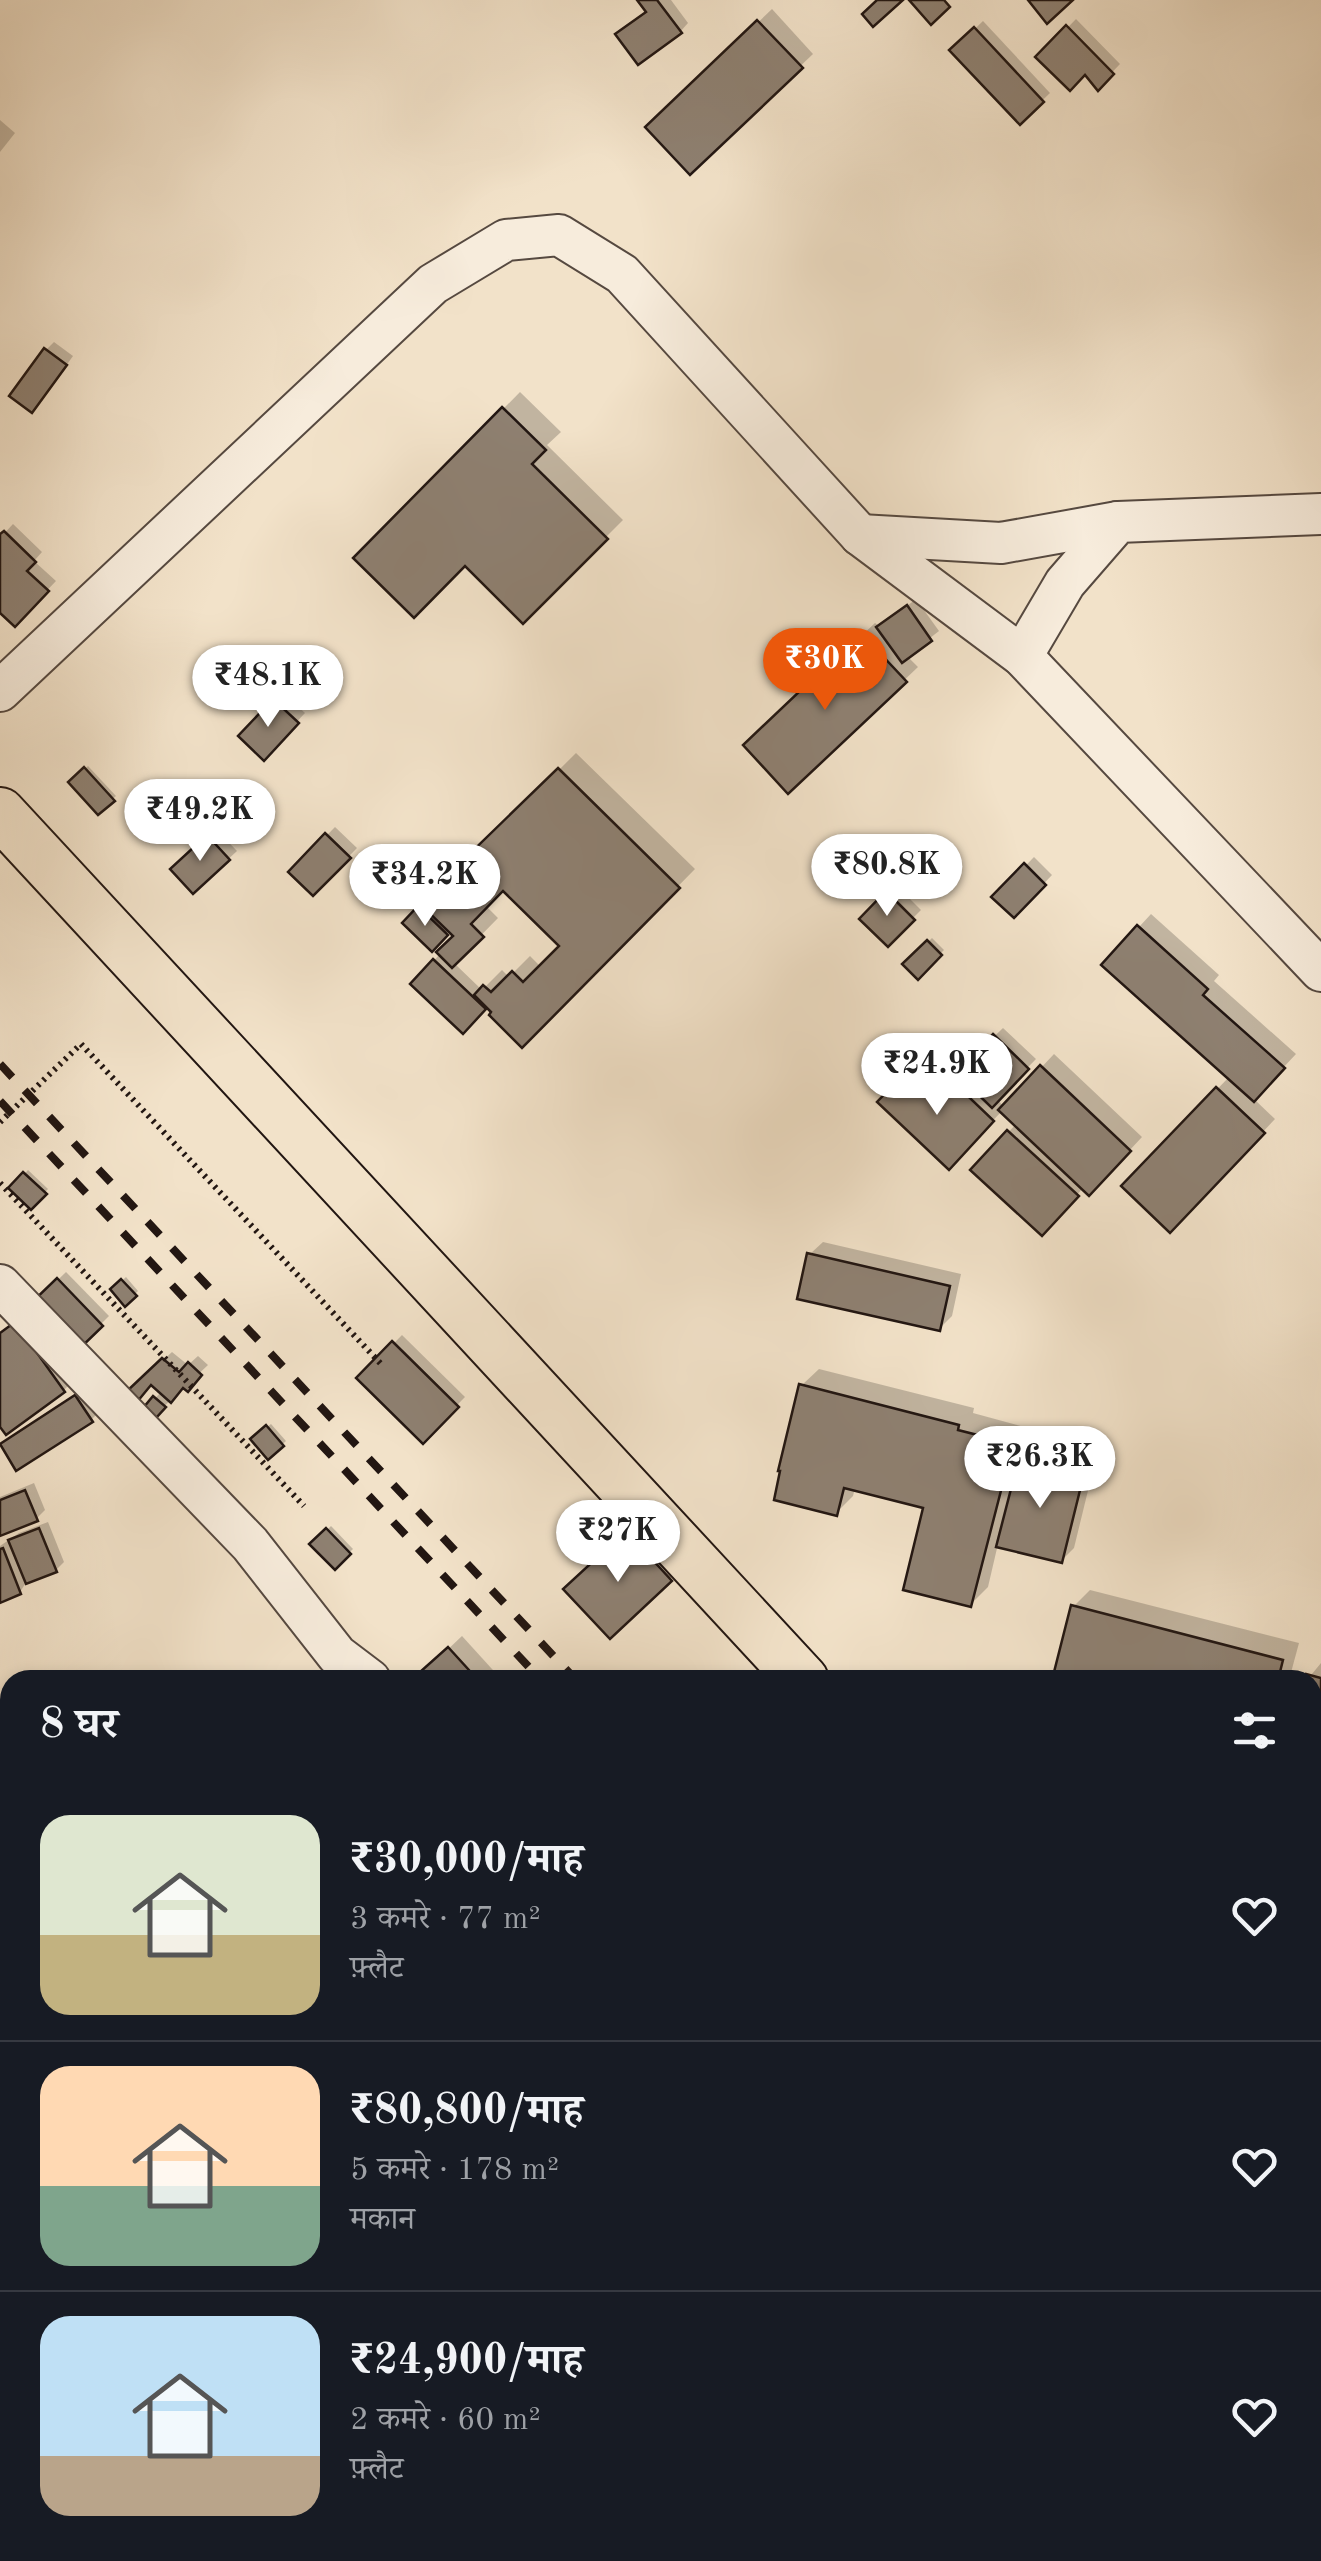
<!DOCTYPE html>
<html lang="hi">
<head>
<meta charset="utf-8">
<style>
  body { margin:0; font-family:"Old Standard TT","Noto Serif Devanagari",serif; background:#20242c; color:#f1f3f6; height:100vh; display:flex; flex-direction:column; font-size:38px; white-space:nowrap }
  * { box-sizing:border-box; margin:0 }
  p { font-size:32px; color:#9ea1a6 }
  .icon { flex:none; width:55px; height:55px; fill:none; stroke:currentColor; stroke-width:2; stroke-linecap:round; stroke-linejoin:round }
  .map { position:relative; flex:1; overflow:hidden }
  .panel { position:absolute; left:0px; top:1670px; width:1322px; height:892px; display:flex; flex-direction:column; background:#171b24; border-radius:30px 30px 0 0; box-shadow:0 5px 15px #0003 }
  .panel>* { flex:none }
  .price { position:absolute; translate:-50% -85px; padding:0 22px; border-radius:35px; background:#fff; color:#222; font-size:32px; line-height:65px; filter:drop-shadow(0 2px 5px #0008) }
  .price::after { content:''; position:absolute; left:50%; top:60px; width:30px; height:22px; margin-left:-15px; background:inherit; clip-path:polygon(0 0,100% 0,50% 100%) }
  .price.active { background:#ea580c; color:#fff }
  ul { padding:0; list-style:none }
  li { display:flex; align-items:center; gap:30px; height:250px; padding:0 40px }
  li+li { border-top:2px solid #363941 }
  li span { display:grid; place-items:center; flex:none; width:280px; height:200px; border-radius:30px; color:#555 }
  li>.icon { margin-inline-start:auto }
  span .icon { width:120px; height:120px; fill:#fffc; stroke-width:1 }
  li b { font-size:42px }
  h2 { display:flex; justify-content:space-between; align-items:center; height:120px; padding:0 40px; font-size:42px }
  .map>svg:first-child { display:block }
</style>
</head>
<body>
<div class="map">
<svg width="1321" height="2561" viewBox="0 0 1321 2561">
  <rect width="100%" height="100%" fill="#f2e2c9"/>
  <filter id="stains"><feTurbulence type="fractalNoise" baseFrequency=".002" numOctaves="4"/><feColorMatrix values="0 0 0 0 .2 0 0 0 0 .09 0 0 0 0 .02 0 0 0 .5 -.17"/></filter>
  <radialGradient id="worn" r=".72"><stop offset=".6" stop-color="#630" stop-opacity="0"/><stop offset="1" stop-color="#630" stop-opacity=".3"/></radialGradient>
  <g fill="#0003" fill-rule="evenodd">
    <path d="M 640,0 L 671,0 L 688,23 L 680,32 L 648,11 Z"/>
    <path d="M 772,9 L 813,54 L 690,171 L 649,127 Z"/>
    <path d="M 1076,19 L 1120,64 L 1098,87 L 1085,72 L 1039,57 Z"/>
    <path d="M 983,21 L 1050,93 L 1020,122 L 953,50 Z"/>
    <path d="M 0,120 L 15,133 L 0,152 Z"/>
    <path d="M 54,342 L 73,356 L 40,402 L 46,350 Z"/>
    <path d="M 520,392 L 561,432 L 547,445 L 623,520 L 523,620 L 465,563 L 356,558 Z"/>
    <path d="M 13,524 L 42,552 L 34,561 L 56,581 L 15,624 L 0,610 L 0,538 Z"/>
    <path d="M 916,599 L 939,631 L 907,656 L 918,667 L 789,790 L 746,745 L 875,623 L 880,627 Z"/>
    <path d="M 283,693 L 305,713 L 264,757 L 241,736 Z"/>
    <path d="M 576,753 L 695,869 L 522,1045 L 487,1005 L 463,1031 L 413,984 L 456,936 L 450,930 L 432,948 L 405,923 ZM 503,888 L 562,945 L 541,967 L 530,956 L 509,977 L 502,970 L 482,990 L 454,963 L 498,918 L 486,906 Z"/>
    <path d="M 88,766 L 116,796 L 98,812 L 71,782 Z"/>
    <path d="M 335,827 L 357,848 L 313,893 L 291,872 Z"/>
    <path d="M 216,829 L 237,851 L 194,891 L 173,869 Z"/>
    <path d="M 1034,857 L 1052,875 L 1014,915 L 995,897 Z"/>
    <path d="M 896,885 L 921,910 L 888,943 L 863,919 Z"/>
    <path d="M 1151,914 L 1219,975 L 1214,981 L 1296,1054 L 1254,1099 L 1275,1119 L 1170,1230 L 1124,1186 L 1229,1077 L 1139,927 Z"/>
    <path d="M 932,938 L 944,950 L 918,976 L 906,964 Z"/>
    <path d="M 1003,1028 L 1036,1059 L 997,1099 L 1004,1107 L 1054,1054 L 1142,1137 L 1102,1180 L 1084,1187 L 1054,1220 L 974,1170 L 1016,1124 L 1002,1111 L 949,1166 L 880,1102 L 919,1062 L 944,1085 Z"/>
    <path d="M 28,1170 L 48,1189 L 31,1207 L 12,1188 Z"/>
    <path d="M 823,1242 L 961,1274 L 952,1316 L 939,1329 L 810,1254 Z"/>
    <path d="M 66,1272 L 109,1316 L 74,1351 L 31,1306 Z"/>
    <path d="M 126,1277 L 138,1291 L 126,1303 L 113,1289 Z"/>
    <path d="M 29,1311 L 76,1378 L 64,1390 L 0,1423 L 0,1332 Z"/>
    <path d="M 402,1335 L 465,1397 L 423,1440 L 360,1378 Z"/>
    <path d="M 172,1352 L 188,1365 L 198,1356 L 208,1365 L 156,1414 L 147,1407 L 162,1391 L 151,1382 L 129,1392 Z"/>
    <path d="M 819,1369 L 974,1408 L 973,1413 L 1028,1428 L 1020,1461 L 1034,1446 L 1095,1462 L 1074,1548 L 1061,1561 L 998,1544 L 988,1587 L 971,1604 L 926,1506 L 855,1488 L 853,1496 L 836,1513 L 802,1385 Z"/>
    <path d="M 84,1388 L 99,1412 L 91,1420 L 2,1445 Z"/>
    <path d="M 271,1424 L 286,1441 L 268,1457 L 253,1439 Z"/>
    <path d="M 34,1483 L 45,1510 L 36,1519 L 0,1533 L 0,1497 Z"/>
    <path d="M 640,1520 L 683,1566 L 610,1635 L 579,1577 Z"/>
    <path d="M 48,1522 L 64,1562 L 56,1570 L 27,1581 L 20,1592 L 0,1600 L 0,1546 L 19,1533 Z"/>
    <path d="M 331,1526 L 353,1549 L 335,1566 L 313,1544 Z"/>
    <path d="M 1090,1590 L 1299,1643 L 1289,1680 L 1054,1680 L 1073,1607 Z"/>
    <path d="M 462,1636 L 502,1680 L 431,1680 L 424,1672 Z"/>
    <path d="M 1321,1663 L 1321,1930 L 1312,1680 L 1307,1680 Z"/>
    <path d="M 6,2112 L 10,2120 L 10,2145 L 0,2150 L 0,2116 Z"/>
    <path d="M 134,2552 L 156,2552 L 166,2561 L 125,2561 Z"/>
    <path d="M 357,2552 L 425,2552 L 434,2561 L 349,2561 Z"/>
    <path d="M 442,2552 L 504,2552 L 513,2561 L 434,2561 Z"/>
    <path d="M 568,2552 L 587,2552 L 598,2561 L 561,2561 Z"/>
    <path d="M 781,2552 L 844,2552 L 849,2561 L 766,2561 Z"/>
    <path d="M 1092,2552 L 1131,2552 L 1139,2561 L 1082,2561 Z"/>
  </g>
  <g fill="#8e8071" stroke="#221612" stroke-width="2.5">
    <path d="M 637,0 L 657,0 L 682,33 L 638,65 L 615,34 L 646,12 Z"/>
    <path d="M 877,0 L 903,0 L 873,27 L 862,14 Z"/>
    <path d="M 909,0 L 944,0 L 950,7 L 931,25 Z"/>
    <path d="M 1028,0 L 1073,0 L 1047,24 Z"/>
    <path d="M 757,20 L 803,68 L 690,175 L 645,127 Z"/>
    <path d="M 1066,25 L 1114,74 L 1098,91 L 1085,75 L 1070,91 L 1035,57 Z"/>
    <path d="M 974,27 L 1044,102 L 1020,125 L 949,50 Z"/>
    <path d="M 44,348 L 67,365 L 32,413 L 9,396 Z"/>
    <path d="M 502,407 L 546,450 L 532,464 L 608,539 L 523,624 L 465,566 L 414,618 L 353,558 Z"/>
    <path d="M 4,531 L 36,562 L 27,571 L 49,591 L 15,627 L 0,613 L 0,534 Z"/>
    <path d="M 907,605 L 932,641 L 902,663 L 876,627 Z"/>
    <path d="M 861,633 L 907,682 L 788,794 L 743,745 Z"/>
    <path d="M 273,699 L 299,723 L 264,761 L 238,736 Z"/>
    <path d="M 84,767 L 115,801 L 98,815 L 68,782 Z"/>
    <path d="M 558,768 L 680,888 L 522,1048 L 489,1015 L 491,1012 L 474,995 L 483,985 L 491,992 L 512,971 L 523,982 L 559,946 L 503,891 L 471,924 L 484,937 L 452,968 L 436,952 L 453,936 L 419,903 Z"/>
    <path d="M 325,833 L 351,858 L 313,896 L 288,872 Z"/>
    <path d="M 207,835 L 230,860 L 193,894 L 170,869 Z"/>
    <path d="M 1024,863 L 1046,885 L 1014,918 L 991,897 Z"/>
    <path d="M 886,891 L 915,920 L 888,947 L 859,919 Z"/>
    <path d="M 418,906 L 448,935 L 432,952 L 402,923 Z"/>
    <path d="M 1137,925 L 1208,989 L 1203,995 L 1285,1068 L 1254,1102 L 1101,965 Z"/>
    <path d="M 927,940 L 942,955 L 918,980 L 902,964 Z"/>
    <path d="M 433,959 L 486,1009 L 463,1034 L 410,984 Z"/>
    <path d="M 993,1034 L 1029,1069 L 992,1108 L 956,1073 Z"/>
    <path d="M 1040,1065 L 1131,1151 L 1089,1196 L 998,1110 Z"/>
    <path d="M 905,1073 L 930,1096 L 948,1077 L 994,1121 L 949,1170 L 877,1102 Z"/>
    <path d="M 1216,1087 L 1265,1133 L 1170,1233 L 1121,1186 Z"/>
    <path d="M 1007,1130 L 1079,1196 L 1042,1236 L 970,1170 Z"/>
    <path d="M 23,1172 L 47,1194 L 31,1210 L 8,1188 Z"/>
    <path d="M 807,1253 L 950,1286 L 940,1331 L 797,1299 Z"/>
    <path d="M 57,1278 L 103,1326 L 74,1354 L 28,1306 Z"/>
    <path d="M 121,1279 L 137,1296 L 125,1307 L 110,1289 Z"/>
    <path d="M 15,1322 L 65,1392 L 6,1435 L 0,1427 L 0,1333 Z"/>
    <path d="M 392,1341 L 459,1407 L 423,1444 L 356,1378 Z"/>
    <path d="M 162,1358 L 179,1372 L 188,1362 L 202,1375 L 188,1392 L 183,1388 L 171,1403 L 151,1385 L 137,1402 L 126,1392 Z"/>
    <path d="M 799,1384 L 959,1425 L 958,1430 L 1013,1444 L 971,1607 L 903,1590 L 923,1508 L 844,1488 L 837,1516 L 774,1500 L 780,1471 L 778,1471 Z"/>
    <path d="M 75,1395 L 93,1422 L 16,1471 L 0,1444 Z"/>
    <path d="M 153,1396 L 166,1407 L 156,1418 L 144,1407 Z"/>
    <path d="M 266,1425 L 284,1446 L 268,1460 L 250,1439 Z"/>
    <path d="M 1019,1458 L 1084,1474 L 1062,1563 L 996,1547 Z"/>
    <path d="M 25,1490 L 38,1521 L 0,1536 L 0,1500 Z"/>
    <path d="M 39,1528 L 57,1572 L 26,1584 L 8,1540 Z"/>
    <path d="M 326,1528 L 351,1554 L 335,1570 L 309,1544 Z"/>
    <path d="M 626,1531 L 672,1581 L 610,1639 L 563,1589 Z"/>
    <path d="M 3,1548 L 21,1594 L 0,1603 L 0,1549 Z"/>
    <path d="M 1071,1605 L 1283,1660 L 1278,1680 L 1052,1680 Z"/>
    <path d="M 448,1647 L 478,1680 L 428,1680 L 420,1672 Z"/>
    <path d="M 1306,1674 L 1321,1678 L 1321,1933 L 1312,1930 L 1312,1680 L 1304,1680 Z"/>
    <path d="M 2,2114 L 10,2129 L 10,2148 L 0,2153 Z"/>
    <path d="M 10,2160 L 10,2227 L 0,2210 L 0,2166 Z"/>
    <path d="M 10,2351 L 10,2395 L 0,2386 L 0,2353 Z"/>
    <path d="M 353,2552 L 422,2552 L 422,2553 L 415,2561 L 346,2561 Z"/>
    <path d="M 439,2552 L 487,2552 L 496,2561 L 431,2561 Z"/>
    <path d="M 565,2552 L 580,2552 L 591,2561 L 558,2561 Z"/>
    <path d="M 692,2552 L 719,2552 L 725,2561 L 679,2561 Z"/>
    <path d="M 789,2552 L 817,2552 L 822,2561 L 775,2561 Z"/>
    <path d="M 857,2552 L 903,2552 L 887,2561 L 862,2561 Z"/>
    <path d="M 1001,2552 L 1077,2552 L 1068,2561 L 1008,2561 Z"/>
    <path d="M 1090,2552 L 1107,2552 L 1115,2561 L 1080,2561 Z"/>
  </g>
  <g fill="none" stroke-linecap="round" stroke-linejoin="round">
    <defs>
      <g id="minor">
        <path d="M 860,535 L 1001,543 L 1118,522"/>
        <path d="M 1022,656 L 1065,583 L 1118,522 L 1321,514"/>
        <path d="M 0,691 L 433,284 L 506,240 L 559,235 L 622,274 L 860,535 L 1022,656 L 1321,971"/>
        <path d="M 0,1285 L 250,1544 L 337,1655 L 370,1680"/>
        <path d="M 0,2014 L 10,2010"/>
        <path d="M 0,2336 L 10,2345"/>
        <path d="M 0,2485 L 10,2474"/>
        <path d="M 226,2552 L 234,2561"/>
        <path d="M 1195,2552 L 1204,2561"/>
      </g>
      <g id="major">
        <path d="M 0,813 L 803,1680"/>
        <path d="M 1312,2229 L 1321,2238"/>
      </g>
    </defs>
    <use href="#minor" stroke="#564940" stroke-width="44"/>
    <use href="#major" stroke="#221612" stroke-width="54"/>
    <path stroke="#221612" stroke-width="6" stroke-dasharray="2.5 5" stroke-linecap="butt" d="M 0,1183 L 304,1506"/>
    <use href="#minor" stroke="#f7ecdc" stroke-width="40"/>
    <use href="#major" stroke="#f2e2c9" stroke-width="50"/>
    <g stroke="#221612" stroke-width="8" stroke-dasharray="18 18" stroke-linecap="butt">
      <path d="M 0,1064 L 576,1680"/>
      <path d="M 0,1101 L 541,1680"/>
      <path d="M 1312,2469 L 1321,2478"/>
      <path d="M 1312,2507 L 1321,2516"/>
    </g>
    <path stroke="#221612" stroke-width="6" stroke-dasharray="2.5 5" stroke-linecap="butt" d="M 0,1122 L 81,1044 L 382,1365"/>
  </g>
  <rect width="100%" height="100%" filter="url(#stains)"/>
  <rect width="100%" height="100%" fill="url(#worn)"/>
</svg>
<b class="price active" style="left:825px;top:713px">₹30K</b>
<b class="price" style="left:268px;top:730px">₹48.1K</b>
<b class="price" style="left:200px;top:864px">₹49.2K</b>
<b class="price" style="left:887px;top:919px">₹80.8K</b>
<b class="price" style="left:425px;top:929px">₹34.2K</b>
<b class="price" style="left:937px;top:1118px">₹24.9K</b>
<b class="price" style="left:1040px;top:1511px">₹26.3K</b>
<b class="price" style="left:618px;top:1585px">₹27K</b>
<section class="panel">
<h2>8 घर<svg class="icon" aria-label="filters" viewBox="0 0 24 24"><path d="M4 7h16M4 17h16"/><circle cx="9" cy="7" r="2"/><circle cx="15" cy="17" r="2"/></svg></h2>
<ul>
<li><span style="background:linear-gradient(#dfe7d0 60%,#c2b280 0)"><svg class="icon" aria-label="home" viewBox="0 0 24 24"><path d="M3 11l9-7 9 7M6 9v11h12V9"/></svg></span><div><b>₹30,000/माह</b><p>3 कमरे · 77 m²</p><p>फ़्लैट</p></div><svg class="icon" aria-label="heart" viewBox="0 0 24 24"><path d="M12 20l-8-8c-3-5 5-10 8-4 3-6 11-1 8 4z"/></svg></li>
<li><span style="background:linear-gradient(#ffd9b3 60%,#7fa58c 0)"><svg class="icon" aria-label="home" viewBox="0 0 24 24"><path d="M3 11l9-7 9 7M6 9v11h12V9"/></svg></span><div><b>₹80,800/माह</b><p>5 कमरे · 178 m²</p><p>मकान</p></div><svg class="icon" aria-label="heart" viewBox="0 0 24 24"><path d="M12 20l-8-8c-3-5 5-10 8-4 3-6 11-1 8 4z"/></svg></li>
<li><span style="background:linear-gradient(#bfe0f5 70%,#b9a48a 0)"><svg class="icon" aria-label="home" viewBox="0 0 24 24"><path d="M3 11l9-7 9 7M6 9v11h12V9"/></svg></span><div><b>₹24,900/माह</b><p>2 कमरे · 60 m²</p><p>फ़्लैट</p></div><svg class="icon" aria-label="heart" viewBox="0 0 24 24"><path d="M12 20l-8-8c-3-5 5-10 8-4 3-6 11-1 8 4z"/></svg></li>
</ul>
</section>
</div>
</body>
</html>
